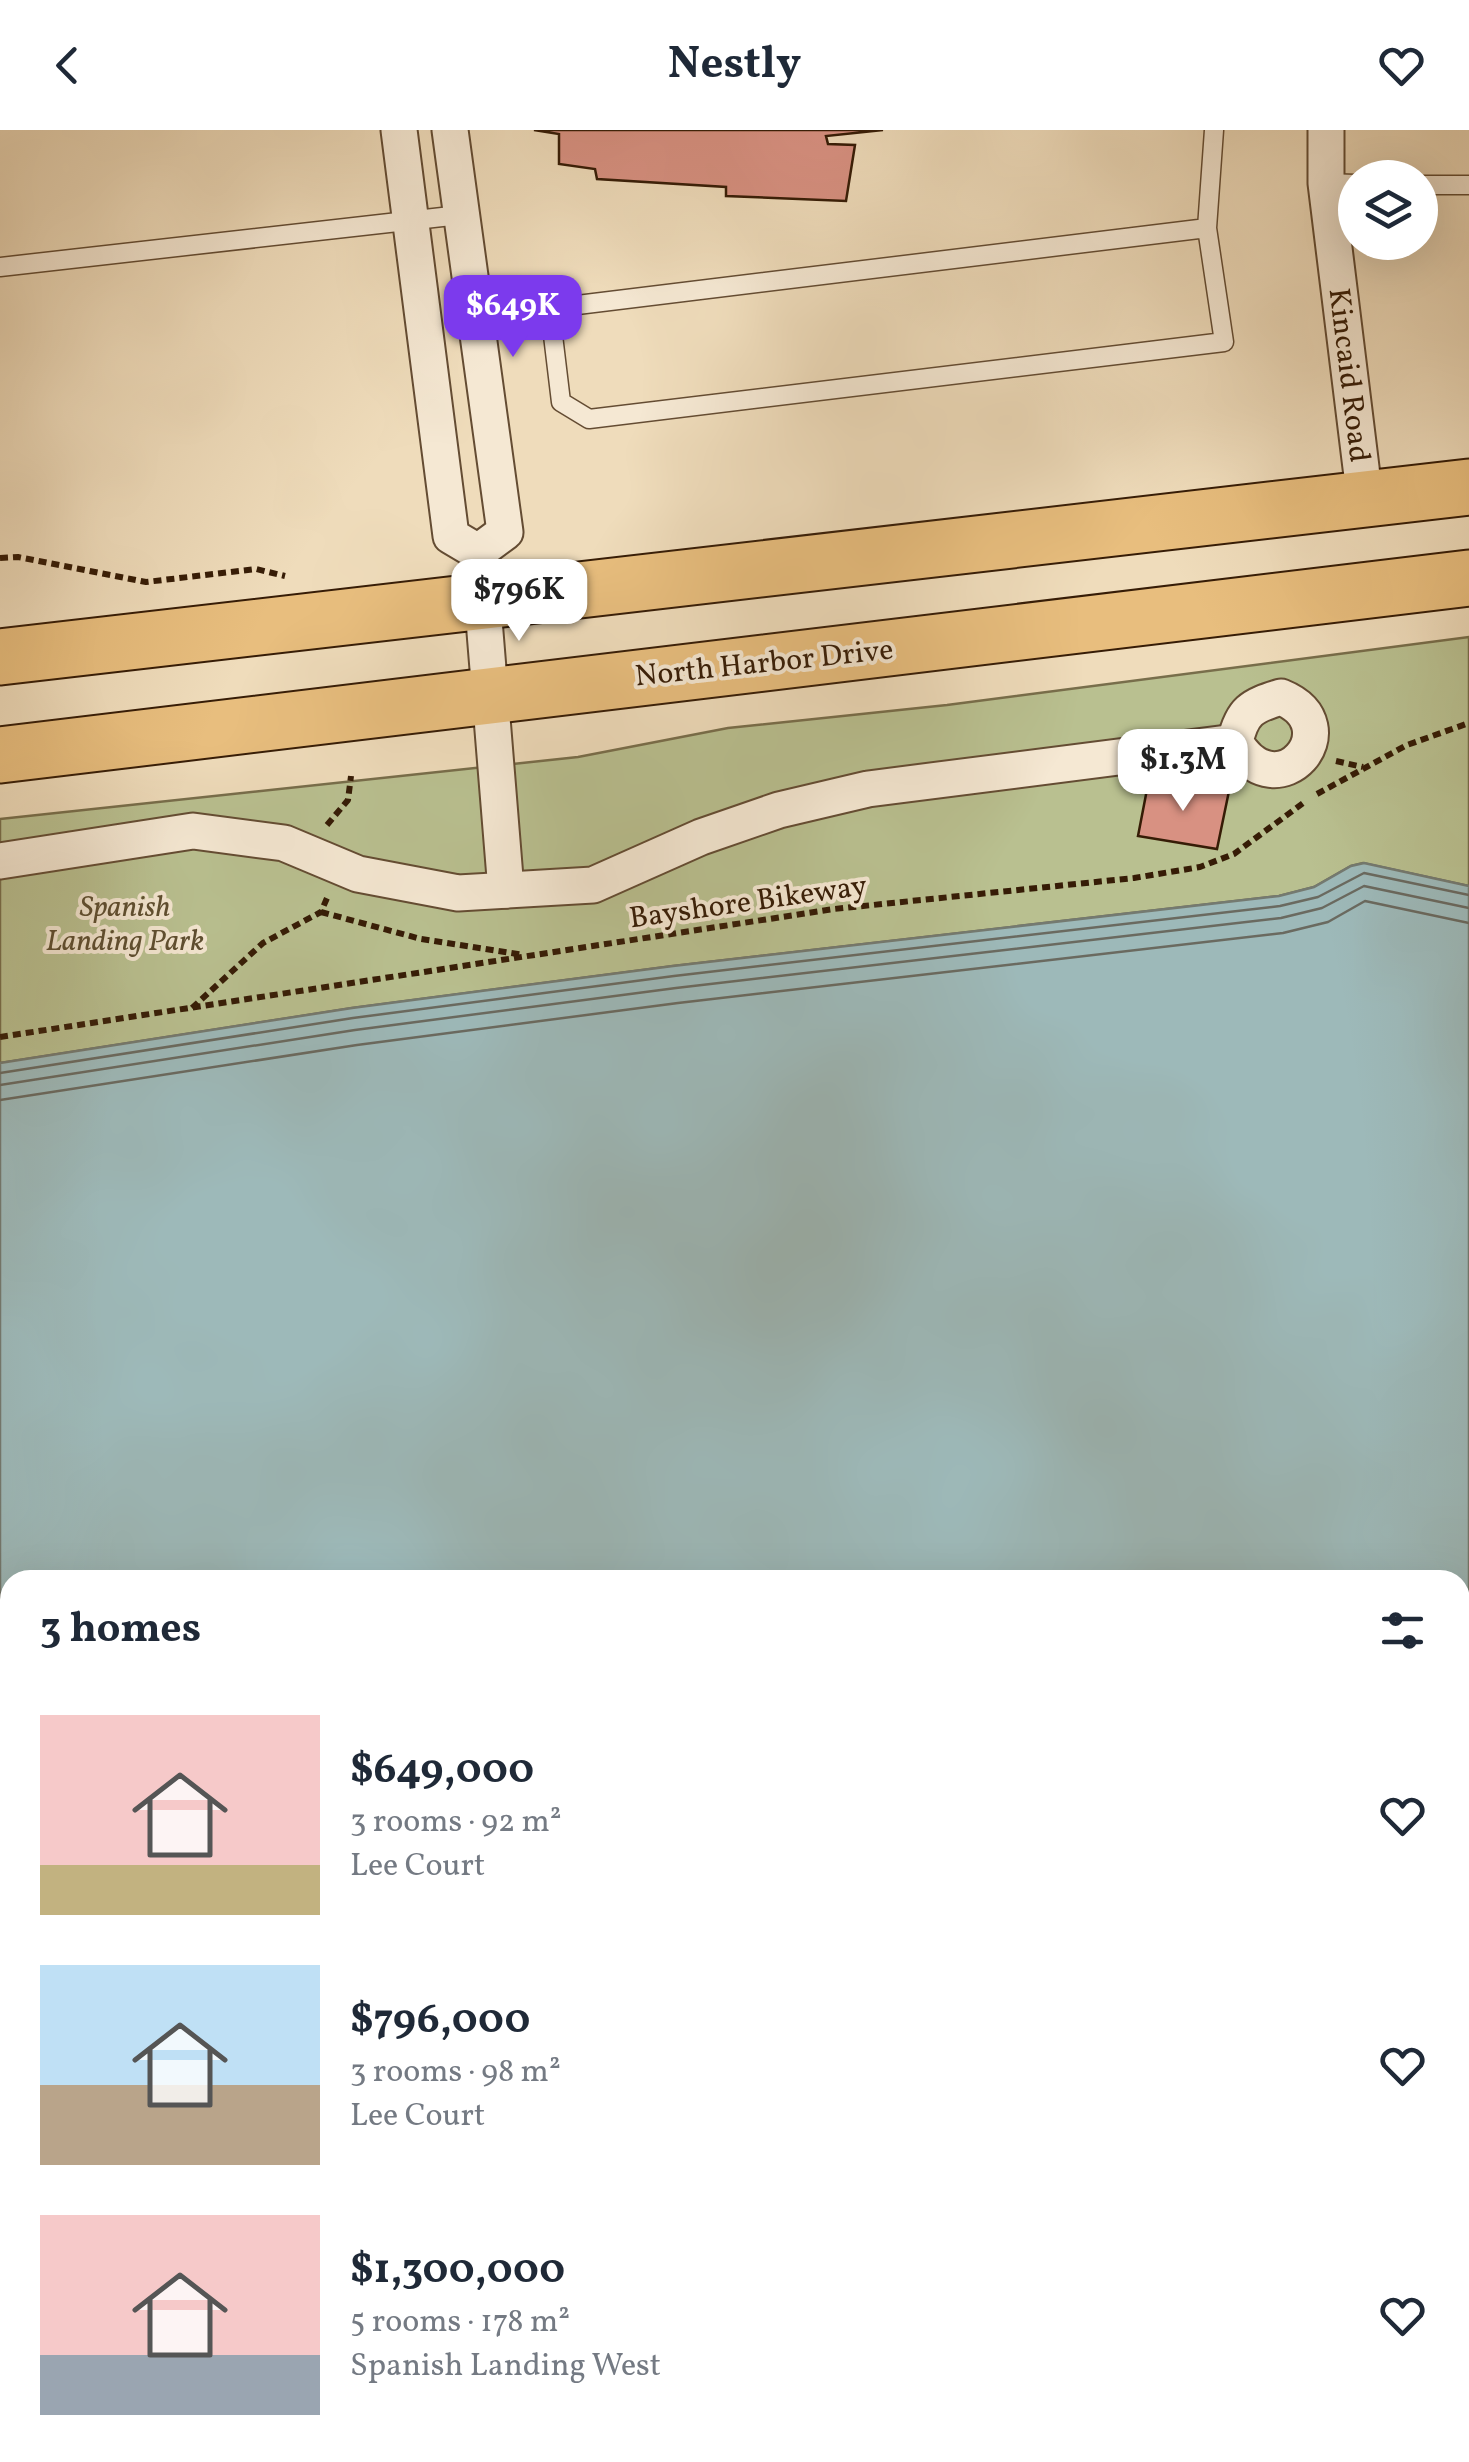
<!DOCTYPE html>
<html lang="en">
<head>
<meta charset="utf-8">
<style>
  body { margin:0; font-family:Vollkorn,serif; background:#f2f2f3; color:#1f2937; height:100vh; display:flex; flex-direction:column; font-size:38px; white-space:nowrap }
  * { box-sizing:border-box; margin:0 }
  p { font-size:32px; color:#747a83 }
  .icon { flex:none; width:55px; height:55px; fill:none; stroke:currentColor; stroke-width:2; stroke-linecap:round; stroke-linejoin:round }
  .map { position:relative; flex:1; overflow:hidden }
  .panel { position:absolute; left:0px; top:1440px; width:1470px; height:892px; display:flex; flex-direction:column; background:#fff; border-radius:30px 30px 0 0; box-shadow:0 10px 40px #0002 }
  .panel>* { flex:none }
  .tools { position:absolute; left:1338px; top:30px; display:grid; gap:20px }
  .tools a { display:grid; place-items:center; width:100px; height:100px; border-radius:50%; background:#fff; box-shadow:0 10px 40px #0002; font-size:50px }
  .price { position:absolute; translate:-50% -85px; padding:0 22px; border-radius:20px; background:#fff; color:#222; font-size:32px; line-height:65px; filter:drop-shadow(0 2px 5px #0008) }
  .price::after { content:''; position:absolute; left:50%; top:60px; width:30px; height:22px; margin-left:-15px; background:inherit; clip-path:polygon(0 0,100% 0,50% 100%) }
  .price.on { background:#7c3aed; color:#fff }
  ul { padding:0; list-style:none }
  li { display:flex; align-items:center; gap:30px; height:250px; padding:0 40px }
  li span { display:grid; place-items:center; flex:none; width:280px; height:200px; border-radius:0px; color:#555 }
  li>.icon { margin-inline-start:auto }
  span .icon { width:120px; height:120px; fill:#fffc; stroke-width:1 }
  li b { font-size:42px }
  h2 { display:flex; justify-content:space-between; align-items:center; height:120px; padding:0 40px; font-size:42px }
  header { display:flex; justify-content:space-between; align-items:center; height:130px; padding:0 40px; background:#fff; font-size:45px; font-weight:700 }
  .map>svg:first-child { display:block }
</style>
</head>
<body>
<header><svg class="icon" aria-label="back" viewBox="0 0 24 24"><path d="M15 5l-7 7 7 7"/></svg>Nestly<svg class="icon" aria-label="heart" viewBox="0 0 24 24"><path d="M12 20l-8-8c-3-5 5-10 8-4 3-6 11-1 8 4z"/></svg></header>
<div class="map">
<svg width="1469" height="2332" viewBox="0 0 1469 2332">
  <rect width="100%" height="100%" fill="#efdcbb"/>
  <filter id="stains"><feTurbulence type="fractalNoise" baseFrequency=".002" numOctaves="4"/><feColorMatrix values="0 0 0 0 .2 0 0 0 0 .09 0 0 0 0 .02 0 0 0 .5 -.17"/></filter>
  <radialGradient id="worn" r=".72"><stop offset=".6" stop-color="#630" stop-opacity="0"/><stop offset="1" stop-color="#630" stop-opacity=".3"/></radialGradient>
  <path fill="#b9c090" stroke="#786e4b" stroke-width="2.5" d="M 1469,507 L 1469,756 L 1363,733 L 1351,736 L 1314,757 L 1279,766 L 673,836 L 352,878 L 0,933 L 0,689 L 578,627 L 728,598 L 947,575 Z"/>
  <path fill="#9db9b9" stroke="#747a71" stroke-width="2.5" fill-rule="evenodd" d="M 1364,733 L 1469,756 L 1469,2332 L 0,2332 L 0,933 L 352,878 L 673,836 L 1279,766 L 1314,757 L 1351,736 ZM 10,1450 L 1460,1450 L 1460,2322 L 10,2322 Z"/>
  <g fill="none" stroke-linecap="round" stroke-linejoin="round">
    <g stroke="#6a6a60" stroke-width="2.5">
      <path d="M 0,943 L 353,888 L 674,846 L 1280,776 L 1318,767 L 1364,743 L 1469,765"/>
      <path d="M 0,955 L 355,900 L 676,858 L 1281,788 L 1322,778 L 1364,756 L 1469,778"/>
      <path d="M 0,970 L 357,915 L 678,873 L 1283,803 L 1328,792 L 1365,771 L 1469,793"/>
    </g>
  </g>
  <g fill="#d89182" stroke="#361c06" stroke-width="2.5">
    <path d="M 534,0 L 883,0 L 826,6 L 828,14 L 855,15 L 846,71 L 726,66 L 726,57 L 597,49 L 595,39 L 559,34 L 559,4 Z"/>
    <path d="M 1149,649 L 1229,661 L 1217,719 L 1138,706 Z"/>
  </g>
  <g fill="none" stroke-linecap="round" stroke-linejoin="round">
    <defs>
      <g id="lane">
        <path d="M 1326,53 L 1355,54"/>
        <path d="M 1420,55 L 1469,55"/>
        <path d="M 1207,98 L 561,177 L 552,197 L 561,272 L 589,289 L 1224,212 L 1207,98 L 1214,0"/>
        <path d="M 0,137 L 460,85"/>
      </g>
      <g id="street">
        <path d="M 399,0 L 451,406 L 478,422"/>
        <path d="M 450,0 L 505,402 L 478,422"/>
        <path d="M 1326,0 L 1326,53 L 1365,370"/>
        <path d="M 481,453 L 506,760"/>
        <path d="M 1281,567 C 1352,596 1278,684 1235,612 C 1242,581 1251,576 1281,567 Z"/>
        <path d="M 0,731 L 193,701 L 284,713 L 358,744 L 458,763 L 593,755 L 701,707 L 779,680 L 868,659 L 1235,612"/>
      </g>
      <g id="primary">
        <path d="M 0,527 L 1469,357"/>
        <path d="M 0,625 L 1469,448"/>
      </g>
    </defs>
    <use href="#lane" stroke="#644c33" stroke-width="21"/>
    <use href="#street" stroke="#644c33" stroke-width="39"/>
    <use href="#primary" stroke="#361c06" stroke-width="59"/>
    <g stroke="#361c06" stroke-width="6" stroke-dasharray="8 5" stroke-linecap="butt">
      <path d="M 0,428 L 18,427 L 146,452 L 256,439 L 285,446"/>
      <path d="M 1336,631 L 1363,637"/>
      <path d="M 1317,664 L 1407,615 L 1469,593"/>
      <path d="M 327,695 L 348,670 L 351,646"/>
      <path d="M 321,782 L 421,809 L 524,825"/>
      <path d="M 192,878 L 263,813 L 321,782 L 327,768"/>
      <path d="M 0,907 L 834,779 L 1134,748 L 1200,737 L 1234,724 L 1306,671"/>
      <path d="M 191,2322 L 193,2332"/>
      <path d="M 477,2322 L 478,2332"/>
      <path d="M 709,2322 L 711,2332"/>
      <path d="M 957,2322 L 958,2332"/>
      <path d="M 1198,2322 L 1200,2332"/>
      <path d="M 1448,2322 L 1450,2332"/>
    </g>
    <use href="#lane" stroke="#f5e8d3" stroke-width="18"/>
    <use href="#street" stroke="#f5e8d3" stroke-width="35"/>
    <use href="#primary" stroke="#e8be7e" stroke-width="55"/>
  </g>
  <g text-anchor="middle" stroke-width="8" stroke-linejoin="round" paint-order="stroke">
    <g font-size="30" fill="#361c06" stroke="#f5e8d3">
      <text transform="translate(1350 245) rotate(83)" y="10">Kincaid Road</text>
      <text transform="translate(764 532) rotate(-6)" y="10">North Harbor Drive</text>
      <text transform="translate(748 771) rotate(-8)" y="10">Bayshore Bikeway</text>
    </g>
    <g font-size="30" font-style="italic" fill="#5d4d2f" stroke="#f5e8d3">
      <text x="125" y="786">Spanish<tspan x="125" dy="34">Landing Park</tspan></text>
    </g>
  </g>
  <rect width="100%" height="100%" filter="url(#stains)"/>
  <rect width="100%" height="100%" fill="url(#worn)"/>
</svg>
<div class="tools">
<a><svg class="icon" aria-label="layers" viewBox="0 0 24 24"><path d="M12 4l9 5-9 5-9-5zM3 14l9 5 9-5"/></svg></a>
</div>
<b class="price on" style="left:513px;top:230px">$649K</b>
<b class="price" style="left:519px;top:514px">$796K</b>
<b class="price" style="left:1183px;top:684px">$1.3M</b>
<section class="panel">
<h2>3 homes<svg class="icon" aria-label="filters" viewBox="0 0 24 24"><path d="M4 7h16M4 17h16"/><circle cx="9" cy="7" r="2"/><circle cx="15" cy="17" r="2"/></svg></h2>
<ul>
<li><span style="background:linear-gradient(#f6c9c9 75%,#c2b280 0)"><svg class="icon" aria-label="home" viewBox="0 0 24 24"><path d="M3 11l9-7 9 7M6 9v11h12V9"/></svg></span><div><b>$649,000</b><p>3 rooms · 92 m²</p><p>Lee Court</p></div><svg class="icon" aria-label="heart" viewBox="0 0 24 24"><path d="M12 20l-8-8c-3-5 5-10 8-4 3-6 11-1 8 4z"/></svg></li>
<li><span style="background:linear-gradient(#bfe0f5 60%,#b9a48a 0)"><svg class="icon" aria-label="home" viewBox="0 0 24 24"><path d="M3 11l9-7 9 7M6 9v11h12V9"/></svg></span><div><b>$796,000</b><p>3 rooms · 98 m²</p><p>Lee Court</p></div><svg class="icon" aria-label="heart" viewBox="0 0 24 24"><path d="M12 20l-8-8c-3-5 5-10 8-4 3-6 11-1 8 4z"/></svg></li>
<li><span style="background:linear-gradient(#f6c9c9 70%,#9aa5b1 0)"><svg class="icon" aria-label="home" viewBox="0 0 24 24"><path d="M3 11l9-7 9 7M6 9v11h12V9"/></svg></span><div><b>$1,300,000</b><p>5 rooms · 178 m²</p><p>Spanish Landing West</p></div><svg class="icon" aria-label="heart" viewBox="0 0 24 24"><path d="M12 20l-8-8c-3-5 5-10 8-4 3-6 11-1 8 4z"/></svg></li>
</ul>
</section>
</div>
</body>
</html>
